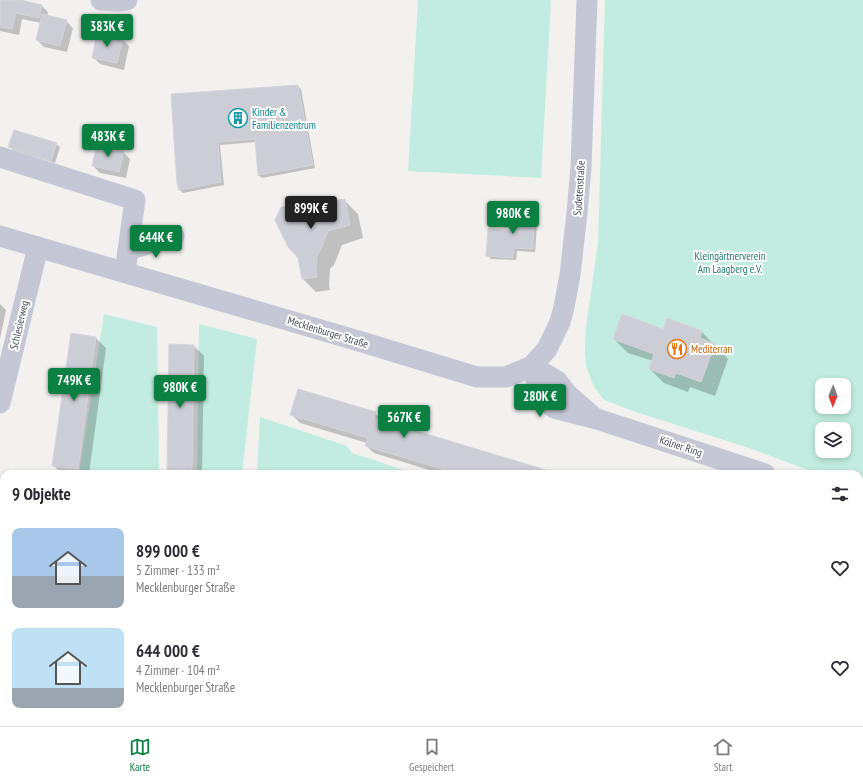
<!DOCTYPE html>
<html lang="de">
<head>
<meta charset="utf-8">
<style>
  body { margin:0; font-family:"PT Sans Narrow",sans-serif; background:#f7f7f7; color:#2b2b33; height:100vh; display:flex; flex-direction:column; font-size:15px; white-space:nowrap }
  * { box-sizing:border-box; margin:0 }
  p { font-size:13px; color:#7c7c81 }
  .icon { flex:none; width:22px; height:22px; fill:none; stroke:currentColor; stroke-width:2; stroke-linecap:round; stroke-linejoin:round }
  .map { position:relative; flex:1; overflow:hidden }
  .sheet { position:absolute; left:0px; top:470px; width:863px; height:256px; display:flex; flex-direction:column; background:#fff; border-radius:12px 12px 0 0; box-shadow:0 2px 6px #0003 }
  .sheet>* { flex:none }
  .needle { width:26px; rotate:181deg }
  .buttons { position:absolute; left:815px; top:378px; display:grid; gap:8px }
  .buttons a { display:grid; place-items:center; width:36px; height:36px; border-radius:8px; background:#fff; box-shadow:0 2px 6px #0003; font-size:20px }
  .price { position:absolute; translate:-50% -34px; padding:0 9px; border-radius:4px; background:#0b8043; color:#fff; font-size:13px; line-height:26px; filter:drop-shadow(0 1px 2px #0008) }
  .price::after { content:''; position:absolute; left:50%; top:24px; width:12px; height:9px; margin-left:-6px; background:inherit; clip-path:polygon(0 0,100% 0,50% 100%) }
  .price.selected { background:#222; color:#fff }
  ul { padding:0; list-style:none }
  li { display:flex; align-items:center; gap:12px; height:100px; padding:0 12px }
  li span { display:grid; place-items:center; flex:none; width:112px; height:80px; border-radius:8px; color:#555 }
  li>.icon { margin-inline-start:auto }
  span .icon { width:48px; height:48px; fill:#fffc; stroke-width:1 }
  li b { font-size:17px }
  h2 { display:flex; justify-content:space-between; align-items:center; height:48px; padding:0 12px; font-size:17px }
  .tabs { display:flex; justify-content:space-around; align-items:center; height:56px; border-top:1px solid #e1e1e2; background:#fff; font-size:11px; color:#7c7c81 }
  .tabs a { display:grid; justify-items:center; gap:2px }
  .tabs .selected { color:#0b8043 }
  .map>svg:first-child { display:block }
</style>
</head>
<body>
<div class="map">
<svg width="863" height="726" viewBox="0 0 863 726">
  <rect width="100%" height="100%" fill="#f2f1f0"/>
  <g fill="#c2ecdf" fill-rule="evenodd">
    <path d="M 418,0 L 551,0 L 541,178 L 408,171 Z"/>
    <path d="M 605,0 L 863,0 L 863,489 L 859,488 L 859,474 L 819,474 L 752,449 L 636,412 L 604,400 L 594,387 L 586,366 L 585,352 L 586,327 L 598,243 ZM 822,385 L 844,385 L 844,407 L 822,407 ZM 822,429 L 844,429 L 844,451 L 822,451 Z"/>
    <path d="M 104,314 L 157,327 L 159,474 L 79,474 Z"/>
    <path d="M 199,324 L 257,339 L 242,474 L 197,474 Z"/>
    <path d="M 260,417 L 347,446 L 352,453 L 416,474 L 257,474 Z"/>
    <path d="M 69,722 L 134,722 L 141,726 L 74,726 Z"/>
    <path d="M 173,722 L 225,722 L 224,726 L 184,726 L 172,723 Z"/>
    <path d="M 378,722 L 466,722 L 464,726 L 400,726 Z"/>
    <path d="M 645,722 L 701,722 L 700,726 L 644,726 Z"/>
  </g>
  <g fill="#0003">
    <path d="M 0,0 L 20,0 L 42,6 L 48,12 L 47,17 L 66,21 L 73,28 L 67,52 L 44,47 L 37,40 L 41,23 L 22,19 L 19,35 L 0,31 Z"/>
    <path d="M 122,39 L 129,46 L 124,70 L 100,64 L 93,57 Z"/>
    <path d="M 298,86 L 301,89 L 315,168 L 262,178 L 258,175 L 256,142 L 220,145 L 224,185 L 183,193 L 180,190 L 178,184 L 172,95 Z"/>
    <path d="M 56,144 L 60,147 L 55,163 L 13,150 L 10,147 Z"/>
    <path d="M 123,152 L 130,159 L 126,178 L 100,173 L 93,166 Z"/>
    <path d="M 344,200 L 358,214 L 363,238 L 342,245 L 334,265 L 330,269 L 329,285 L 330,290 L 316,292 L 303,279 L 299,258 Z"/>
    <path d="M 535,208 L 538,212 L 535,252 L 517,251 L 516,260 L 491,259 L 488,255 L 516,232 Z"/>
    <path d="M 0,304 L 6,310 L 0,339 Z"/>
    <path d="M 663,330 L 702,332 L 728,359 L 715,396 L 690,387 L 688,392 L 664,383 L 650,369 L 653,361 L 628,353 L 614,339 Z"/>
    <path d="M 96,338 L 106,348 L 89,474 L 62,474 L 53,465 Z"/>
    <path d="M 194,346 L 204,356 L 202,474 L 168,474 Z"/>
    <path d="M 375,413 L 383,422 L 556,474 L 442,474 L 374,453 L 366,446 L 367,443 L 300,423 L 292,415 Z"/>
    <path d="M 859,590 L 863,592 L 863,626 L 859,624 Z"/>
    <path d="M 4,692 L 4,718 L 0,714 L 0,697 Z"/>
    <path d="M 863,700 L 863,726 L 859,726 L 861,708 Z"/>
    <path d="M 9,722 L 51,722 L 55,726 L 14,726 Z"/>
    <path d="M 252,722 L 287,722 L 300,724 L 300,722 L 323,722 L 344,726 L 251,726 Z"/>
    <rect x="531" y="722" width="29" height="4"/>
    <rect x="743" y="722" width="34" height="4"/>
  </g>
  <g fill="#cdced5" stroke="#d5d4db">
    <path d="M 0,0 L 21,0 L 42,5 L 39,18 L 16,13 L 12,29 L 0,27 Z"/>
    <path d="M 42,14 L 67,20 L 60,46 L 36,40 Z"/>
    <path d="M 97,32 L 123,38 L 117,63 L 92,58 Z"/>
    <path d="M 298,85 L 313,165 L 258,175 L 255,139 L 218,142 L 221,182 L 179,190 L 177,184 L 171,94 Z"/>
    <path d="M 14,130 L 57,143 L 51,161 L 8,147 Z"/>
    <path d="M 97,145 L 124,151 L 119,172 L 92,166 Z"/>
    <path d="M 345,199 L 350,225 L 328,231 L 320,251 L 317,255 L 316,271 L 317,277 L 302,279 L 298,258 L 288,247 L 275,220 L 281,207 Z"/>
    <path d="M 516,206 L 535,207 L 533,249 L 514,248 L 513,258 L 486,256 L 488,229 L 515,231 Z"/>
    <path d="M 622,314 L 663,329 L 667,318 L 702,331 L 700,338 L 715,344 L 701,382 L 676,373 L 674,378 L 649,369 L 654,354 L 613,339 Z"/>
    <path d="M 71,333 L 96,337 L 78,469 L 52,466 Z"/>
    <path d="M 169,344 L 194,345 L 192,474 L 167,474 Z"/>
    <path d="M 298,389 L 376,412 L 374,418 L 549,471 L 548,474 L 459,474 L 365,446 L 368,438 L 290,415 Z"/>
  </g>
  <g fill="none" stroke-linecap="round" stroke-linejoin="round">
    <g stroke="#c5c8d4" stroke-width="21">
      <path d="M 101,0 L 118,1 L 127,0"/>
      <path d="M 0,157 L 135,200 L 125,272"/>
      <path d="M 0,236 L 362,342 L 477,377 L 506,377 L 532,366 L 547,349 L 560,322 L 564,307 L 570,275 L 577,213 L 581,167 L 587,0"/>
      <path d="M 128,250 L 174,236"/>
      <path d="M 532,366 L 541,397 L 554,408 L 597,419 L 765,474"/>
      <path d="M 532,366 L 557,381 L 567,394 L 591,415"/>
      <path d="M 0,403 L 38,247"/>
      <path d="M 859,528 L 863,530"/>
      <path d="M 497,726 L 498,722"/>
      <path d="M 819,726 L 819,722"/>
    </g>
  </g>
  <defs>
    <symbol id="building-ring" viewBox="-11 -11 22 22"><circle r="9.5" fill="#fff" stroke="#0f9aa8" stroke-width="1.5"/><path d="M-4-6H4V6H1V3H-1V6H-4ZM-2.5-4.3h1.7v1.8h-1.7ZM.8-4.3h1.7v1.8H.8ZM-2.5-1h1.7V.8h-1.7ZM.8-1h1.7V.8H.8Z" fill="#0f9aa8"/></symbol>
    <symbol id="restaurant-ring" viewBox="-11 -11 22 22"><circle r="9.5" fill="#fff" stroke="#e8710a" stroke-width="1.5"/><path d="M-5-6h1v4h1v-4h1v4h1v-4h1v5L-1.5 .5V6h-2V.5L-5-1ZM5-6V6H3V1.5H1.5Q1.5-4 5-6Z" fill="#e8710a"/></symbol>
  </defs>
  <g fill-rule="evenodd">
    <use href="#building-ring" x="227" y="107" width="22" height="22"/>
    <use href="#restaurant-ring" x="666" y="338" width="22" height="22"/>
  </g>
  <g text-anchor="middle" stroke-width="4" stroke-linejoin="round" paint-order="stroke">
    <g font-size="11" fill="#0d838f" stroke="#fff" text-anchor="start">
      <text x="252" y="116">Kinder &amp;<tspan x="252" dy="13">Familienzentrum</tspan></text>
    </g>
    <g font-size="11" fill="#494d5c" stroke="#fff">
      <text transform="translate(579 188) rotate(-86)" y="4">Sudetenstraße</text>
      <text transform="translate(19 325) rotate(-77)" y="4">Schlesierweg</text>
      <text transform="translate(328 332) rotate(17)" y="4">Mecklenburger Straße</text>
      <text transform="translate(681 446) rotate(18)" y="4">Kölner Ring</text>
    </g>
    <g font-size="11" fill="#1e7a68" stroke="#fff">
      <text x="730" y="260">Kleingärtnerverein<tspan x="730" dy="13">Am Laagberg e.V.</tspan></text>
    </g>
    <g font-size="11" fill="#c56008" stroke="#fff" text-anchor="start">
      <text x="691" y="353">Mediterran</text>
    </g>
  </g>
</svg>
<div class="buttons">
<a><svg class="needle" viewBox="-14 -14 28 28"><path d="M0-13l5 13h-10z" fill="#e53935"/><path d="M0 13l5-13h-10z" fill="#7c7c81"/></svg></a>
<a><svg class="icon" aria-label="layers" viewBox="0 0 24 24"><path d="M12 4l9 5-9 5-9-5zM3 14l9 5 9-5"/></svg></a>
</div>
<b class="price" style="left:107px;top:48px">383K €</b>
<b class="price" style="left:108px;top:158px">483K €</b>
<b class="price selected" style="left:311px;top:230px">899K €</b>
<b class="price" style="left:513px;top:235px">980K €</b>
<b class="price" style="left:156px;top:259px">644K €</b>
<b class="price" style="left:74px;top:402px">749K €</b>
<b class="price" style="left:180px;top:409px">980K €</b>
<b class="price" style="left:540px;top:418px">280K €</b>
<b class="price" style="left:404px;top:439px">567K €</b>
<section class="sheet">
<h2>9 Objekte<svg class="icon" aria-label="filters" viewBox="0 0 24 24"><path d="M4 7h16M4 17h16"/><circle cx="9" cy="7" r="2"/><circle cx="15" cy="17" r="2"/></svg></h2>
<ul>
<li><span style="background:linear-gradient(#a9c7e8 60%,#9aa5b1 0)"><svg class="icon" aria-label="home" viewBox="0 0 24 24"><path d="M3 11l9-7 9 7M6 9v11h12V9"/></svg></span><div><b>899 000 €</b><p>5 Zimmer · 133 m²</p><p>Mecklenburger Straße</p></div><svg class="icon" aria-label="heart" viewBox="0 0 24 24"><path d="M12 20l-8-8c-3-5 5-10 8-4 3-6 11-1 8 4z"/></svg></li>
<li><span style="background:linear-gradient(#bfe0f5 75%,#9aa5b1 0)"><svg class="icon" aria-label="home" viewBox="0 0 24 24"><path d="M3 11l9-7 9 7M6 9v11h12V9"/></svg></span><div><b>644 000 €</b><p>4 Zimmer · 104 m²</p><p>Mecklenburger Straße</p></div><svg class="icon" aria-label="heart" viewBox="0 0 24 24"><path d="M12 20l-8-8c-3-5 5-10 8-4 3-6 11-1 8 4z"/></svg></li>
</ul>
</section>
</div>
<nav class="tabs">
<a class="selected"><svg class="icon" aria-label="map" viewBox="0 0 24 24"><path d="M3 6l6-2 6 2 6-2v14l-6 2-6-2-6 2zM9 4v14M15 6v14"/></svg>Karte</a>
<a><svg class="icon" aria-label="saved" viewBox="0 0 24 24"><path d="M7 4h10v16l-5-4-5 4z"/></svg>Gespeichert</a>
<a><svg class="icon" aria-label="home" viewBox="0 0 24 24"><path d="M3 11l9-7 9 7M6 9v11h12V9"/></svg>Start</a>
</nav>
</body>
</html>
